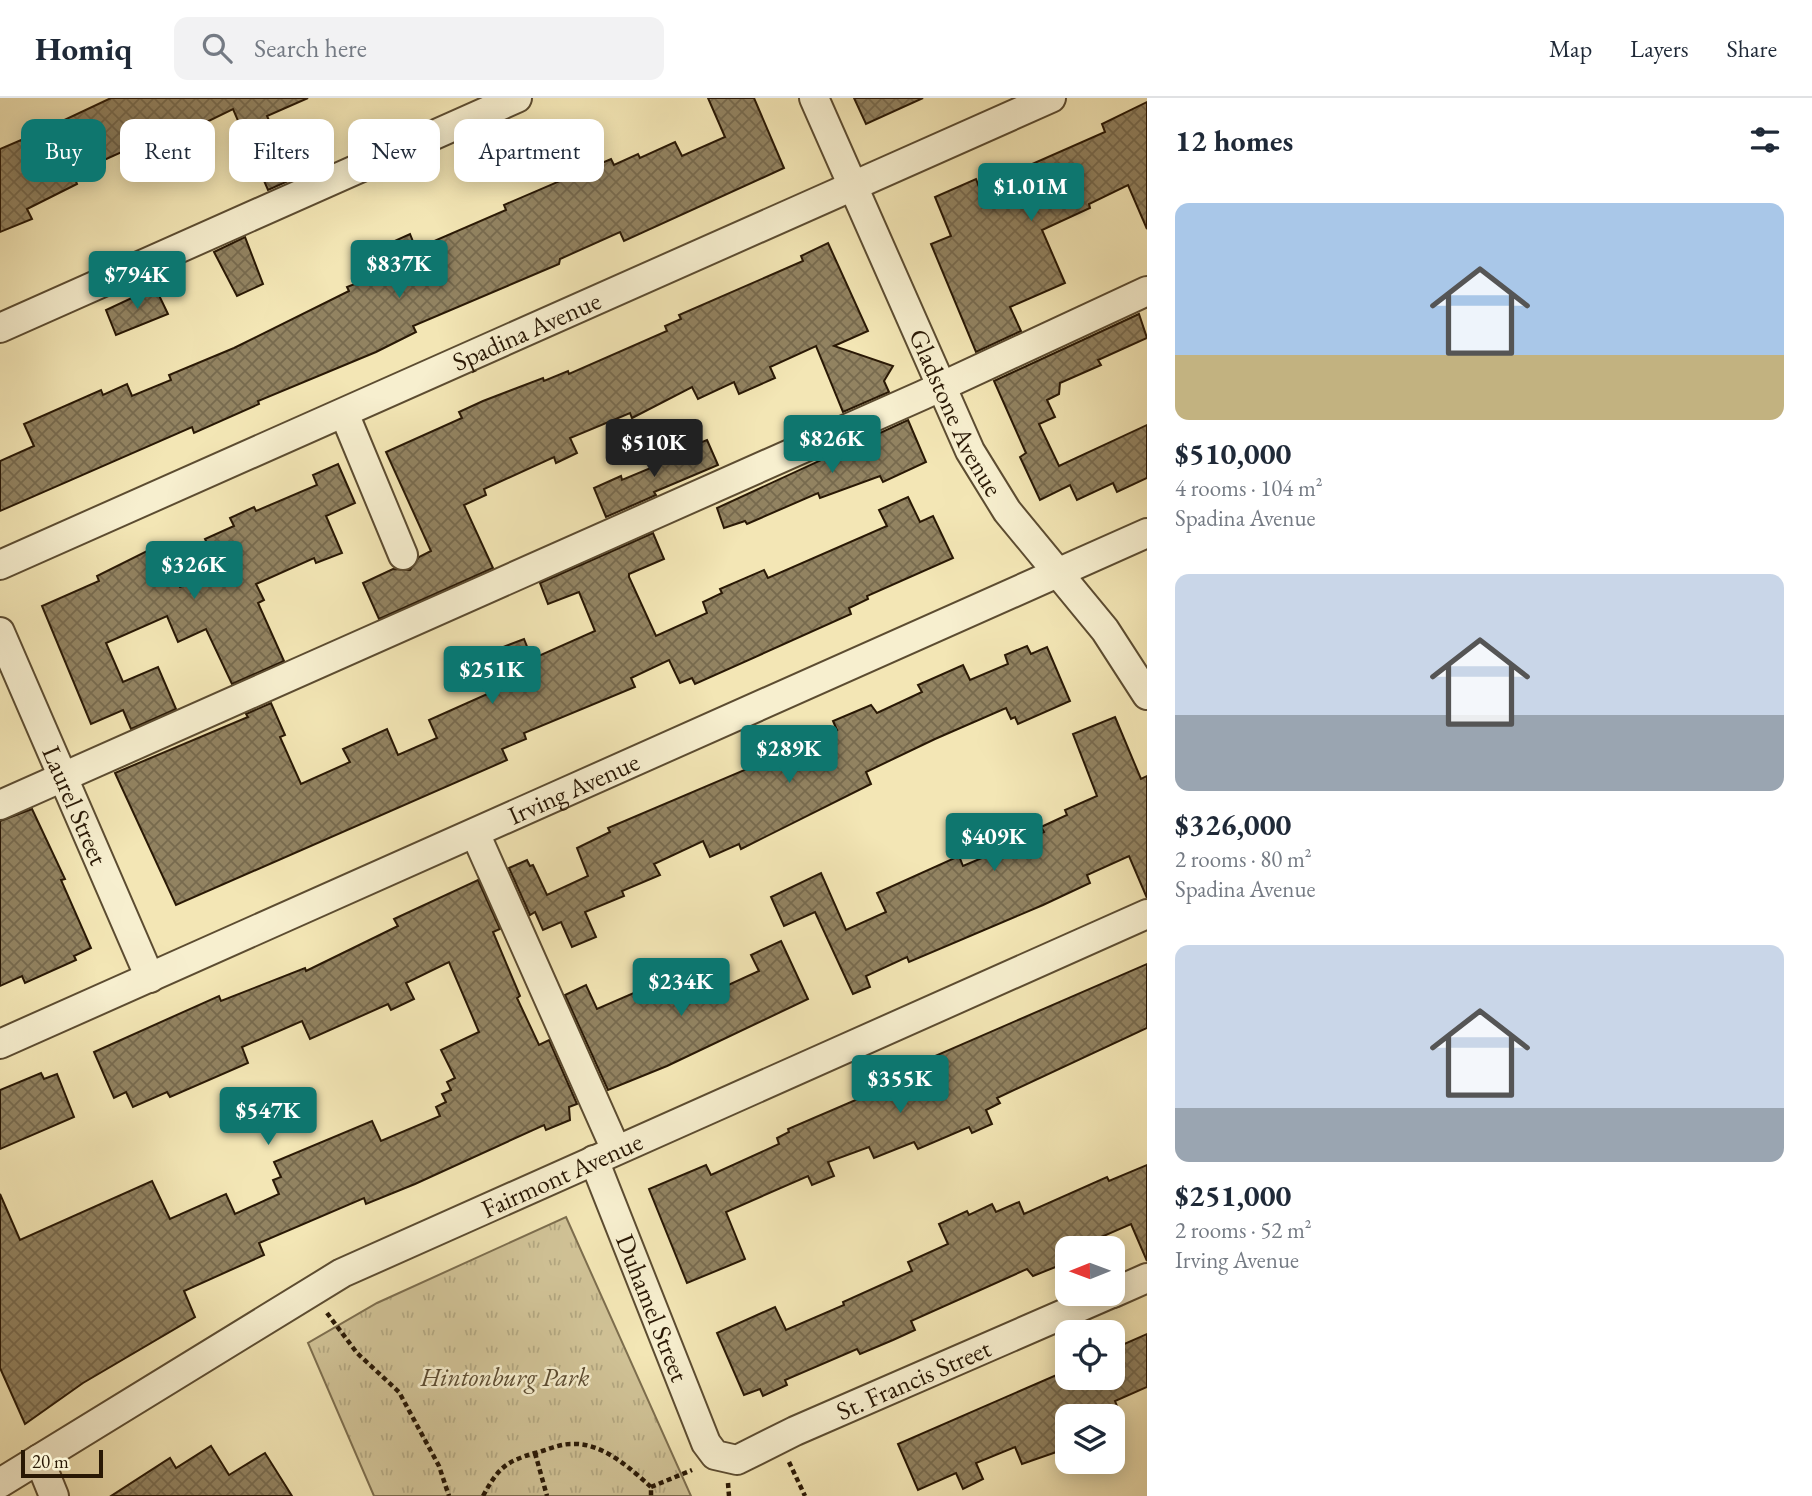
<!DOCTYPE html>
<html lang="en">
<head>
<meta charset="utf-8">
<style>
  body { margin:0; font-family:"EB Garamond",serif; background:#f2f2f3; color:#1f2937; height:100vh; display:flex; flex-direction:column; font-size:26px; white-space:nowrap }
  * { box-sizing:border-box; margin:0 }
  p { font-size:23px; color:#747a83 }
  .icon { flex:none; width:38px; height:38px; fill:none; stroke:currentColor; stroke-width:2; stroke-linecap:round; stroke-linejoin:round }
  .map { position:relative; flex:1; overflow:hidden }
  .side { display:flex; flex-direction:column; background:#fff; width:665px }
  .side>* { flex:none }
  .guide { position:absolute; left:21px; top:21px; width:665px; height:63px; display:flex; gap:14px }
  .needle { width:46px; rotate:269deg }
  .buttons { position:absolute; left:1055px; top:1138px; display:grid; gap:14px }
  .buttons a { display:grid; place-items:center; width:70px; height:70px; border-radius:14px; background:#fff; box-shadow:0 4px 18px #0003; font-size:35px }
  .scale { position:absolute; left:21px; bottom:18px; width:82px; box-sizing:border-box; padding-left:7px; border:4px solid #291805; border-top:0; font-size:19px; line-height:24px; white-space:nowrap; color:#291805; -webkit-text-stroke:5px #f7efcf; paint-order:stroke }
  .price { position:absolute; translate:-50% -60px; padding:0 16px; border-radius:7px; background:#0f766e; color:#fff; font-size:23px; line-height:46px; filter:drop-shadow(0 2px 4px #0008) }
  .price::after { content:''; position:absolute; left:50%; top:42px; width:21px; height:16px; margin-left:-10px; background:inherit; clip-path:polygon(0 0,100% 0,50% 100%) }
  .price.selected { background:#222; color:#fff }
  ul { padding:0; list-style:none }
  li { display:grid; align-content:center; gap:14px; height:371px; padding:0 28px }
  li span { display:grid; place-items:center; height:217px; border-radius:14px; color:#555 }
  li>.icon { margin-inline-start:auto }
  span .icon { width:126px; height:126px; fill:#fffc; stroke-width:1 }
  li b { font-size:30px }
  h2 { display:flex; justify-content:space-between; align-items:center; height:84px; padding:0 28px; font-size:30px }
  .tag { padding:0 24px; border-radius:14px; background:#fff; box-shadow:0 4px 18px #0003; font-size:24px; line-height:63px }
  .tag.selected { background:#0f766e; color:#fff }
  header { display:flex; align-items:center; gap:42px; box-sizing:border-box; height:98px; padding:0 35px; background:#fff; border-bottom:2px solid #e0e1e3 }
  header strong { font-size:33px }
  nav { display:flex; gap:38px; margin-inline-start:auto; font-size:24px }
  .search { width:490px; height:63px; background:#f2f2f3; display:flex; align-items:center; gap:18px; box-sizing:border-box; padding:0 24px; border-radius:14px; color:#747a83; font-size:26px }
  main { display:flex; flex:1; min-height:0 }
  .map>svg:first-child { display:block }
</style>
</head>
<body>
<header>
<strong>Homiq</strong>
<div class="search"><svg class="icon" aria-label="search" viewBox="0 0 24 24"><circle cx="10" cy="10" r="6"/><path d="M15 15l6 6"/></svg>Search here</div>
<nav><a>Map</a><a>Layers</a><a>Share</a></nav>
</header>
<main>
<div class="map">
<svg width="1147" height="1398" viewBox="0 0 1147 1398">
  <defs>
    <pattern id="park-tufts" width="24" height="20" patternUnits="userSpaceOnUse" patternTransform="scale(1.75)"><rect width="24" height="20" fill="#d1c397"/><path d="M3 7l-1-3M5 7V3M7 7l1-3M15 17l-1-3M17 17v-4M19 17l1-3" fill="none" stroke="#b3a781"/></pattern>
    <pattern id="building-cross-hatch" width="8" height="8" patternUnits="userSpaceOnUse" patternTransform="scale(1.75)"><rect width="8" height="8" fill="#928361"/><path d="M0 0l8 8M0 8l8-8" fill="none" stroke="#776a4e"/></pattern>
  </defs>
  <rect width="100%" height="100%" fill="#f3e6b5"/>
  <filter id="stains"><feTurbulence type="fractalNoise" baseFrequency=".00286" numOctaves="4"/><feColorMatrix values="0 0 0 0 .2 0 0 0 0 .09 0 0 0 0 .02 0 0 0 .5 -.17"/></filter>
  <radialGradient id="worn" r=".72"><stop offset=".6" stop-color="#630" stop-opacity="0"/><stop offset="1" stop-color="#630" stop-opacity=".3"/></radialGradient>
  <path fill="url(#park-tufts)" stroke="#7d6e4e" stroke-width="2" d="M 566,1119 L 691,1398 L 374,1398 L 308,1245 L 377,1205 Z"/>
  <g fill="url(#building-cross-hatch)" stroke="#291805" stroke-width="2">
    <path d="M 111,0 L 308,0 L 267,18 L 295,80 L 268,92 L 233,11 L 188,33 L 198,55 L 174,66 L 163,40 L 139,52 L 137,47 L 73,76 L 77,86 L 27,111 L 32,121 L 0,134 L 0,51 L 21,42 L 28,57 L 65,38 L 62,23 Z"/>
    <path d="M 708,0 L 754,0 L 784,70 L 624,143 L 620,134 L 560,161 L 559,166 L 413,228 L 416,234 L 376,254 L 258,303 L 259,306 L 194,335 L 192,329 L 0,413 L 0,363 L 34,348 L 24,326 L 101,292 L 103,297 L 127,286 L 132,298 L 171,282 L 169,277 L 234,250 L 349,193 L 347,189 L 398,169 L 388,146 L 410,136 L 416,151 L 506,112 L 504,107 L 611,61 L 614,67 L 638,56 L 640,60 L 675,44 L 682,58 L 725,39 Z"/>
    <path d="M 854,0 L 923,0 L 866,26 Z"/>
    <path d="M 1147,4 L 1147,131 L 1128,87 L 1089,106 L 1090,110 L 1042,132 L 1065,185 L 1010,209 L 1021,233 L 976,254 L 931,146 L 951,138 L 935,99 L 976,81 L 979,89 L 1014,74 L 1105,34 L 1102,26 Z"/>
    <path d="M 499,26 L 512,57 L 486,68 L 473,38 Z"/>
    <path d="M 245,139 L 263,186 L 237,198 L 214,154 Z"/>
    <path d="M 828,145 L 868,233 L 834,248 L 893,268 L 884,283 L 889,294 L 843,314 L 816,248 L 770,269 L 775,280 L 739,296 L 734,284 L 698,301 L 692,289 L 632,320 L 630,315 L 570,340 L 577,355 L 556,365 L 554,359 L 484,391 L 486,397 L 464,407 L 493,470 L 379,521 L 363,485 L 393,471 L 410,472 L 419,459 L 431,453 L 386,354 L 462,320 L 459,314 L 483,303 L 543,280 L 544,283 L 568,273 L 569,276 L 667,233 L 665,228 L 681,221 L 679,217 L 803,163 L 801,158 Z"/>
    <path d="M 155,189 L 168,216 L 116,237 L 106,212 Z"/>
    <path d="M 1139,216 L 1147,240 L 1098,262 L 1101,267 L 1060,285 L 1059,296 L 1047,302 L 1055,319 L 1039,326 L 1059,368 L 1147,327 L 1147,380 L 1117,394 L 1113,385 L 1077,402 L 1070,387 L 1040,402 L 1020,359 L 1026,355 L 994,283 Z"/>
    <path d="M 908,322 L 926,364 L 883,384 L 880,378 L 820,400 L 818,395 L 747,426 L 745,423 L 724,430 L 717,410 Z"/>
    <path d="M 707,342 L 718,367 L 654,394 L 656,397 L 606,419 L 594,390 L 621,378 L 622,382 L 682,357 L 682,352 Z"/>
    <path d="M 338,366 L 355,405 L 326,418 L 342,455 L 316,465 L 314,460 L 256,486 L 264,502 L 258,505 L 284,563 L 232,586 L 206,531 L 178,544 L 167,518 L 106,545 L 123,584 L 158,569 L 176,611 L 131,631 L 123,612 L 91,626 L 42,508 L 99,483 L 97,478 L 161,446 L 180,489 L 219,471 L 205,441 L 234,428 L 230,420 L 254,409 L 256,413 L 317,387 L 313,377 Z"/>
    <path d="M 908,399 L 920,424 L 933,418 L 953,460 L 867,498 L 868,501 L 849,510 L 851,516 L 695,586 L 692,580 L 680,585 L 669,562 L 631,580 L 635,589 L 524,635 L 526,641 L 502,651 L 507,662 L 176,807 L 115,675 L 248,619 L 246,616 L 271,605 L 285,637 L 280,639 L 301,686 L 350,664 L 343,651 L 387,631 L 398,657 L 437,640 L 429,622 L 512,585 L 498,551 L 524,541 L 532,561 L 595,533 L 579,494 L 548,506 L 540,485 L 653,435 L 664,461 L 629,476 L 629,479 L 656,538 L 707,515 L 703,504 L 722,495 L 720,491 L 764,472 L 768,480 L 887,428 L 879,412 Z"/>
    <path d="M 1027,548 L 1031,556 L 1047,549 L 1070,603 L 1018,626 L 1015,619 L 1011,621 L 1006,610 L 935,641 L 866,674 L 871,686 L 741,751 L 739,746 L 710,759 L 703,743 L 654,766 L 660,777 L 622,793 L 624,798 L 585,814 L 596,839 L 572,849 L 561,824 L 543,832 L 535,814 L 530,817 L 509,770 L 527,762 L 530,768 L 533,767 L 547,797 L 588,778 L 577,750 L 610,734 L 608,730 L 827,637 L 837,632 L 833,623 L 871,607 L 877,615 L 922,594 L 918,587 L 963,567 L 970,582 L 1008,566 L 1005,557 Z"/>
    <path d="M 1115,619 L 1141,681 L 1147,678 L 1147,800 L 1129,758 L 1087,777 L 1090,785 L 1043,807 L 909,864 L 907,859 L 866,878 L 870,889 L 853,896 L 815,814 L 784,828 L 771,799 L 821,775 L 846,832 L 886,814 L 877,795 L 959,758 L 963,768 L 1044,734 L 1041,729 L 1067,717 L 1065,712 L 1097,698 L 1073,636 Z"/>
    <path d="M 32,711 L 65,781 L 61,782 L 91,850 L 74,858 L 76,862 L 25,885 L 22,878 L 0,888 L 0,723 Z"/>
    <path d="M 478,782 L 500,831 L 493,834 L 520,898 L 517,900 L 539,947 L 549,942 L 577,1006 L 569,1009 L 570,1022 L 546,1032 L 544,1027 L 415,1086 L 366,1106 L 364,1100 L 259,1145 L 264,1157 L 184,1193 L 195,1219 L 83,1285 L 25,1326 L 0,1270 L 0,1096 L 20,1142 L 152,1083 L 170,1121 L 226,1096 L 235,1116 L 279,1096 L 273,1082 L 281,1079 L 274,1064 L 372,1023 L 381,1043 L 440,1018 L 436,1009 L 446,1004 L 442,996 L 451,992 L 447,984 L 455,980 L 441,952 L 479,934 L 449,864 L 406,885 L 414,901 L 391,912 L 388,906 L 310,941 L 302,923 L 242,949 L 248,965 L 170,999 L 167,994 L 133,1009 L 126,994 L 114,1000 L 94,954 L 219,898 L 221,903 L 305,870 L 306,873 L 398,828 L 394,821 Z"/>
    <path d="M 781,843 L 808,901 L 667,968 L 608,992 L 565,897 L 586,887 L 597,911 L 666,881 L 678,910 L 759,873 L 751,857 Z"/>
    <path d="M 1147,866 L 1147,930 L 997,1000 L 1000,1005 L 986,1012 L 992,1026 L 972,1035 L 969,1029 L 918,1051 L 914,1044 L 874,1060 L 869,1049 L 828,1064 L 834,1078 L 812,1087 L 808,1078 L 726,1114 L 745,1161 L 687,1185 L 649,1091 L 706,1067 L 711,1077 L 779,1046 L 777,1040 L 789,1034 L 788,1031 L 900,983 L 896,975 Z"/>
    <path d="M 41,975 L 44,981 L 57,976 L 74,1019 L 0,1051 L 0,992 Z"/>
    <path d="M 1147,1067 L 1147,1163 L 1131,1126 L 1076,1150 L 1068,1150 L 1068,1164 L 1033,1178 L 1027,1171 L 911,1223 L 915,1232 L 893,1242 L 860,1256 L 857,1251 L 785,1282 L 787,1287 L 763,1298 L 760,1291 L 744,1297 L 717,1235 L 775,1209 L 786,1232 L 844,1207 L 843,1204 L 912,1173 L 908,1164 L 948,1146 L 939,1126 L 967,1113 L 969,1117 L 992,1106 L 996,1114 L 1019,1104 L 1024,1116 L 1107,1079 L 1109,1083 Z"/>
    <path d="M 1147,1236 L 1147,1289 L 1115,1303 L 1121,1318 L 1068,1318 L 1068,1350 L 1022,1366 L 1015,1349 L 976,1365 L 983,1381 L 963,1391 L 956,1375 L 918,1392 L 898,1346 L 1068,1272 L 1068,1279 L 1113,1279 L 1113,1251 Z"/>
    <path d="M 211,1348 L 229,1377 L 265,1355 L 292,1398 L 111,1398 L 170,1360 L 176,1370 Z"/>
  </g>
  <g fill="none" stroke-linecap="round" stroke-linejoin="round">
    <defs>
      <g id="minor">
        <path id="s1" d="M 814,0 L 970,353 L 1007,413 L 1105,532 L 1147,597"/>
        <path d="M 0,230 L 517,0"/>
        <path d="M 344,315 L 403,457"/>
        <path id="s2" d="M 0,467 L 1051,0"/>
        <path id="s3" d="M 0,534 L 150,880"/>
        <path d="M 0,707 L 923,297 L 1147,193"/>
        <path d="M 475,735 L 616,1052"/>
        <path id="s4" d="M 0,946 L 1147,435"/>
        <path id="s5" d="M 594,1062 L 706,1345 L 715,1357 L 737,1362 L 795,1333 L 1112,1195"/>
        <path d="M 1113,1195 L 1147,1180"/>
        <path d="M 39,1361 L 54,1398"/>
        <path id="s6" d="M 0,1385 L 342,1175 L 1147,816"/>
      </g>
    </defs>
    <use href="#minor" stroke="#5c4c31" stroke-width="32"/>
    <g stroke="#291805" stroke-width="4.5" stroke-dasharray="5 3.5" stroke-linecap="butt">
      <path d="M 327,1215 L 357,1255 L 399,1294 L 439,1368 L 449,1398"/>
      <path d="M 535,1355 L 547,1398"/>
      <path d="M 789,1364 L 805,1398"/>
      <path d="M 728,1385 L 729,1398"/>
      <path d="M 651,1389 L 692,1372"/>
      <path d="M 483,1398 C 498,1371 504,1364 535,1355 C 547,1352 559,1346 571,1346 C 602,1344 630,1370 651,1389 L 651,1398"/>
    </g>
    <use href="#minor" stroke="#f7efcf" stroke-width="28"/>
  </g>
  <g text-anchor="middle" stroke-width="5" stroke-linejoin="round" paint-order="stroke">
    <g font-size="26" fill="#291805" stroke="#f7efcf">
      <text dy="9" stroke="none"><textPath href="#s2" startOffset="576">Spadina Avenue</textPath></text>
      <text dy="9" stroke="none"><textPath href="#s1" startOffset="345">Gladstone Avenue</textPath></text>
      <text dy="9" stroke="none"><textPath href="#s4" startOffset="628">Irving Avenue</textPath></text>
      <text dy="9" stroke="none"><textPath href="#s3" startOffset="189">Laurel Street</textPath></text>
      <text dy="9" stroke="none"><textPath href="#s6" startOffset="642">Fairmont Avenue</textPath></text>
      <text dy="9" stroke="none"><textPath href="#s5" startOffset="159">Duhamel Street</textPath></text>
      <text dy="9" stroke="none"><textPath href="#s5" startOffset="536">St. Francis Street</textPath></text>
    </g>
    <g font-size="26" font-style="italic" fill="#5b4b31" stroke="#f7efcf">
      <text x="505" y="1288">Hintonburg Park</text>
    </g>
  </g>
  <rect width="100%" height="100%" filter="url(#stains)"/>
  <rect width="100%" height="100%" fill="url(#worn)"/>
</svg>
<div class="buttons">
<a><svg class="needle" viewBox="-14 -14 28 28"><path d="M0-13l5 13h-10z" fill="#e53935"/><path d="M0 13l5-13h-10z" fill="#747a83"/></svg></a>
<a><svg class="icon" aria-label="locate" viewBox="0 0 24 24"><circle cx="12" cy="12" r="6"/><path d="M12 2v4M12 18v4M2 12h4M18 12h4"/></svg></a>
<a><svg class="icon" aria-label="layers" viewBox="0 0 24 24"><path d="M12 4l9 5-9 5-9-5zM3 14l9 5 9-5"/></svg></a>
</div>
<div class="scale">20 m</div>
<b class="price" style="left:1031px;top:125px">$1.01M</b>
<b class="price" style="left:399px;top:202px">$837K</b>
<b class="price" style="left:137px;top:213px">$794K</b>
<b class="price" style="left:832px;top:377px">$826K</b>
<b class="price selected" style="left:654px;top:381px">$510K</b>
<b class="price" style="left:194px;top:503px">$326K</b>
<b class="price" style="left:492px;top:608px">$251K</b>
<b class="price" style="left:789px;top:687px">$289K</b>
<b class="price" style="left:994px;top:775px">$409K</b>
<b class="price" style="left:681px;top:920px">$234K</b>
<b class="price" style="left:900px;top:1017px">$355K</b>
<b class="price" style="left:268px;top:1049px">$547K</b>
<div class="guide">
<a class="tag selected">Buy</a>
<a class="tag">Rent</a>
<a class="tag">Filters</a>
<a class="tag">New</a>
<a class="tag">Apartment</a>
</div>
</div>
<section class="side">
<h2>12 homes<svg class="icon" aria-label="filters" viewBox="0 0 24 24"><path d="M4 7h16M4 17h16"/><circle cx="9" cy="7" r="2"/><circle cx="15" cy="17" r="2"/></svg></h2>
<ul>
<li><span style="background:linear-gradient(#a9c7e8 70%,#c2b280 0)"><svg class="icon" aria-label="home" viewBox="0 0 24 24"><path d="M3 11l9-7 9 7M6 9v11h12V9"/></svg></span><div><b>$510,000</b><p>4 rooms · 104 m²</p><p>Spadina Avenue</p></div></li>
<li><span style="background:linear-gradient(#c9d6e8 65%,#9aa5b1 0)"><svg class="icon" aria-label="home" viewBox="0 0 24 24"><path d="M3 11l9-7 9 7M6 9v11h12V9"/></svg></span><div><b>$326,000</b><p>2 rooms · 80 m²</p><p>Spadina Avenue</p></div></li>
<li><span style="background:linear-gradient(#c9d6e8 75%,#9aa5b1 0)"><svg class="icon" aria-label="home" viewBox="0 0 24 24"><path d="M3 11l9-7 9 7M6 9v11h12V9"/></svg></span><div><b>$251,000</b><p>2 rooms · 52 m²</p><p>Irving Avenue</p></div></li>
</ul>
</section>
</main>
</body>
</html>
